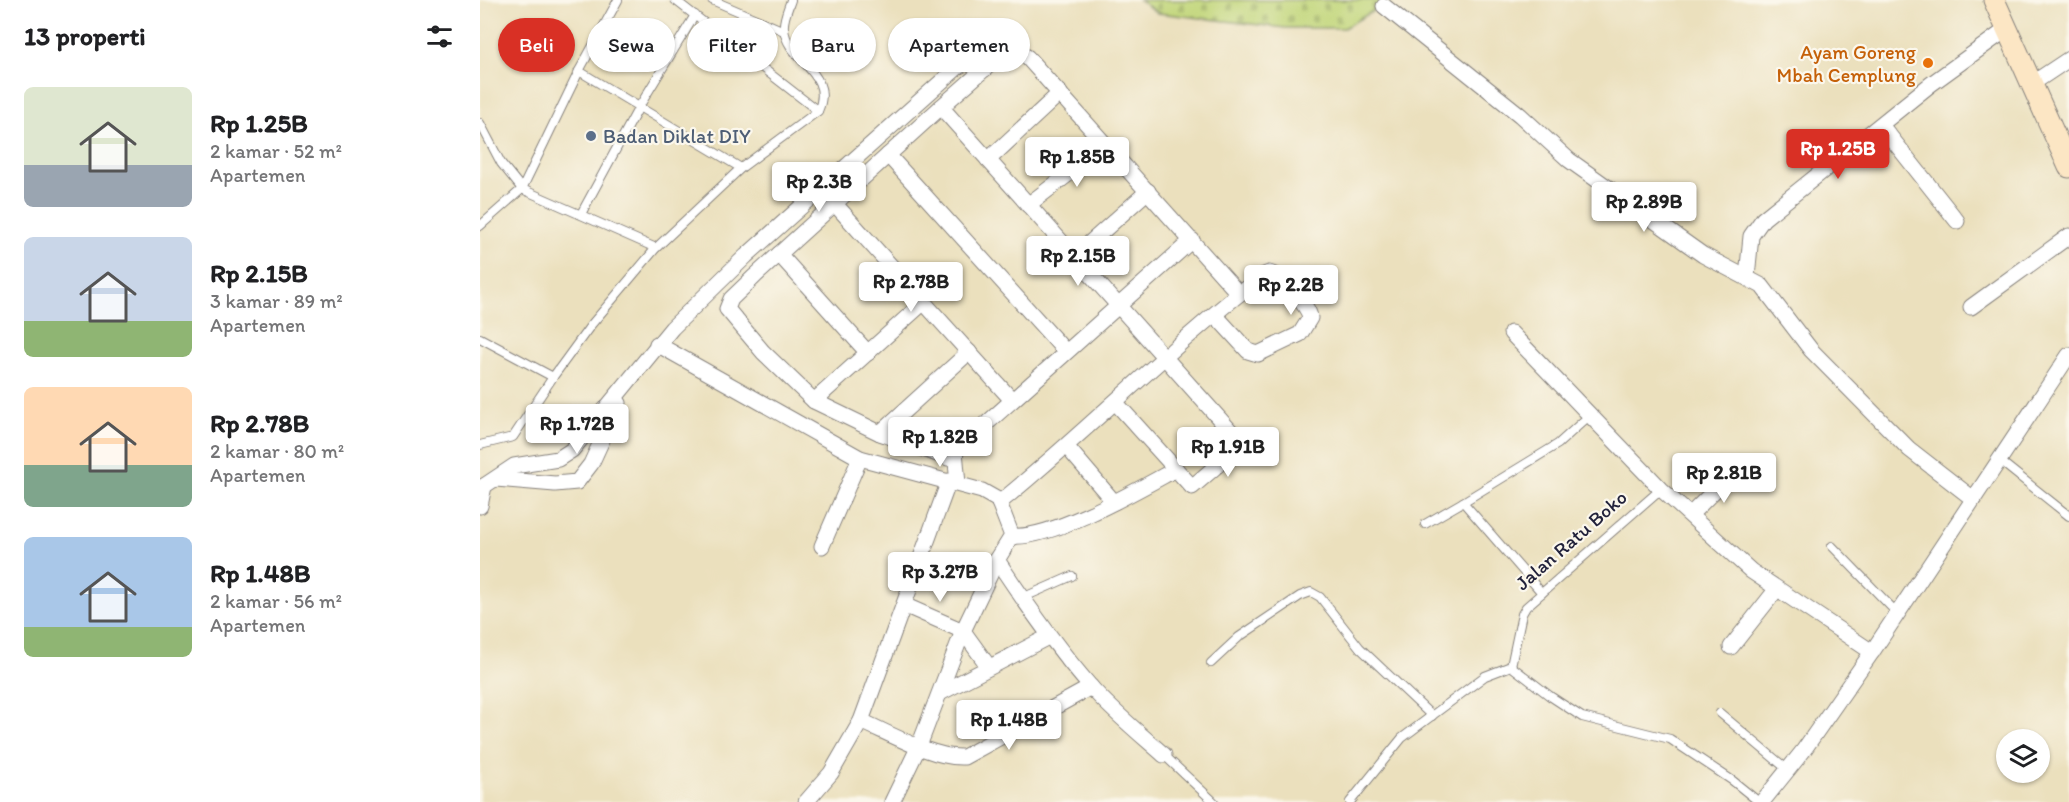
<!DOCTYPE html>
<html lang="id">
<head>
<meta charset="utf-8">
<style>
  body { margin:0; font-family:Itim,sans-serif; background:#f6f6f6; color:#202124; height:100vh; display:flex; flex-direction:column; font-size:22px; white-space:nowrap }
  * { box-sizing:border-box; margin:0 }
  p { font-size:20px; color:#757577 }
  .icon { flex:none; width:33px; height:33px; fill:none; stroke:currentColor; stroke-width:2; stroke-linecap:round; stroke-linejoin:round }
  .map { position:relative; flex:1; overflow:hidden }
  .sheet { display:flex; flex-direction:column; background:#fff; width:480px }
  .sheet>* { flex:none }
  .hud { position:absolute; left:18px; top:18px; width:570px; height:54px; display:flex; gap:12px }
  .fabs { position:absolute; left:1516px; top:729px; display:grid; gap:12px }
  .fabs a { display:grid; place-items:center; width:54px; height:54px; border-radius:50%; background:#fff; box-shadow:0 2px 4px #0004; font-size:30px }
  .price { position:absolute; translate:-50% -51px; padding:0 14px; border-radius:6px; background:#fff; color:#222; font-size:20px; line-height:39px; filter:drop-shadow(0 2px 3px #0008) }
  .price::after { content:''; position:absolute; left:50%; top:36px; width:18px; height:14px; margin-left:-9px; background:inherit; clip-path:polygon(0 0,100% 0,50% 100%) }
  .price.current { background:#d93025; color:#fff }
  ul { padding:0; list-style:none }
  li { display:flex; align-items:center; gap:18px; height:150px; padding:0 24px }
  li span { display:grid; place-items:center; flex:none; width:168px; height:120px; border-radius:9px; color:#555 }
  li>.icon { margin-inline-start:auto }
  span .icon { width:72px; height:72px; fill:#fffc; stroke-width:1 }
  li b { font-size:26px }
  h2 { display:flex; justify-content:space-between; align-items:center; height:72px; padding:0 24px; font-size:26px }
  .pill { padding:0 21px; border-radius:27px; background:#fff; box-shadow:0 2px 4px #0004; font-size:21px; line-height:54px }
  .pill.current { background:#d93025; color:#fff }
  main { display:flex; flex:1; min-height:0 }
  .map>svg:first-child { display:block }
</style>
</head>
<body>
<main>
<section class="sheet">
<h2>13 properti<svg class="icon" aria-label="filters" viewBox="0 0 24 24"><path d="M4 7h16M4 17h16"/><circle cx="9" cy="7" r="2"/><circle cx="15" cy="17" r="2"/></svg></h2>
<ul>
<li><span style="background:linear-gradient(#dfe7d0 65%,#9aa5b1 0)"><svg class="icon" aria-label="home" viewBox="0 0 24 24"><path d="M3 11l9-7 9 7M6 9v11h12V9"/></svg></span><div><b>Rp 1.25B</b><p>2 kamar · 52 m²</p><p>Apartemen</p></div></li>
<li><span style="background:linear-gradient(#c9d6e8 70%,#8fb573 0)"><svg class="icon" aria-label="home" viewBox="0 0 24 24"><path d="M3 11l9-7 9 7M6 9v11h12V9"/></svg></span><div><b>Rp 2.15B</b><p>3 kamar · 89 m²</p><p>Apartemen</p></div></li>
<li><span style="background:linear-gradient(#ffd9b3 65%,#7fa58c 0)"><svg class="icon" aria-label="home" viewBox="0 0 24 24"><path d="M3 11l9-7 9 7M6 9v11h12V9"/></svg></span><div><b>Rp 2.78B</b><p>2 kamar · 80 m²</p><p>Apartemen</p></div></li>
<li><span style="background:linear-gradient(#a9c7e8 75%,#8fb573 0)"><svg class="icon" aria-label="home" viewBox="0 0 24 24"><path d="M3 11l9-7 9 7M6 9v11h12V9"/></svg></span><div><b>Rp 1.48B</b><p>2 kamar · 56 m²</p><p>Apartemen</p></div></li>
</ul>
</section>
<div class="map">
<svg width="1589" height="802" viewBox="0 0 1589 802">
  <defs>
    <pattern id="cemetery-stones" width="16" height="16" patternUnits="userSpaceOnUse" patternTransform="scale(1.5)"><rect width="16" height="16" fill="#c1d679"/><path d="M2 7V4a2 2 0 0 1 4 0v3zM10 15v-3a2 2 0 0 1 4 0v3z" fill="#a6b76a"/></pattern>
  </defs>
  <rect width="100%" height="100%" fill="#fbf7ec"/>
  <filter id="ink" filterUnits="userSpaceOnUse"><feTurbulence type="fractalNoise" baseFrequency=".0167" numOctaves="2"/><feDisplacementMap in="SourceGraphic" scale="12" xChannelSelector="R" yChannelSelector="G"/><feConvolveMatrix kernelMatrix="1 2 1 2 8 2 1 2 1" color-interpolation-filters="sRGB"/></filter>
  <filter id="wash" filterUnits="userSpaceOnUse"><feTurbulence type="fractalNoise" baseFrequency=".008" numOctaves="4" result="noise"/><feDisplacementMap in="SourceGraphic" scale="24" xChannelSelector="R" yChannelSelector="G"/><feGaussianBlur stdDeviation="1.35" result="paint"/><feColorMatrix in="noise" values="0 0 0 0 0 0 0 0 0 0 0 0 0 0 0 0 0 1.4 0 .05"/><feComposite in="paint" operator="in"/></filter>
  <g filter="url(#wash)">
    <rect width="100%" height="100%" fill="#ebe0bd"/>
    <path fill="url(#cemetery-stones)" stroke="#727c5a" stroke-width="1.5" d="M 659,0 L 912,0 L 864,28 L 805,28 L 678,13 Z"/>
  </g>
  <g filter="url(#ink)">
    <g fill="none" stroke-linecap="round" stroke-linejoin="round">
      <defs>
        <g id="lane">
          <path d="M 195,0 L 338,111"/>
          <path d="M 232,0 L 304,31"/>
          <path d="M 99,71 L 261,168"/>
          <path d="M 0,123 L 21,163 L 42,189 L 99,71 L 138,0"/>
          <path d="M 101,214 L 159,107 L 215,15"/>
          <path d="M 0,226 L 42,189 L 176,248 L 261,168 L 338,111 C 356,72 306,61 304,28 C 303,19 308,9 311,0"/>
          <path d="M 0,338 L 73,377 L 33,437 L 0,445"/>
          <path d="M 73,377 L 111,325 L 176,248"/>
          <path d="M 1519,460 L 1589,516"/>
          <path d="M 983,502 L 1078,444 L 1110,415"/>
          <path d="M 945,524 L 983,502 L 1062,593"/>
          <path d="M 1352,546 L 1416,612"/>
          <path d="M 542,598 L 592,576"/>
          <path d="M 731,663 L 759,637 L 820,596 L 831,592 L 840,597 L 880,648 L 952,716"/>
          <path d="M 1031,666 L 1070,696 L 1102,717 L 1190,739 L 1253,781 L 1279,802"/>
          <path d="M 1240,713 L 1308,770"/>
          <path d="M 684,755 L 734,802"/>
          <path d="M 870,802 L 922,738 L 1005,676 L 1031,666 L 1042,614 L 1046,607 L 1181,489"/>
        </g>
        <g id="street">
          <path d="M 904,6 L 1040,115 L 1089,160 L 1223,255 L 1282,286 L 1331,350 L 1429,449 L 1492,498"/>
          <path d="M 1553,83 L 1589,59"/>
          <path d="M 461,107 L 762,444 L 712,487 L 636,403"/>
          <path d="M 1401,125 L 1477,221"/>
          <path d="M 408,155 L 586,352"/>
          <path d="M 508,160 L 580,93"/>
          <path d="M 354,203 L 532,400"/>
          <path d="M 548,205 L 626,145"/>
          <path d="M 712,240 L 468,458 L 400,433 L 334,401 L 283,352 L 247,309 L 251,299 L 275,276 L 461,107 L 518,57 L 534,50 L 547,57 L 759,294"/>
          <path d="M 299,254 L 388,353"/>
          <path d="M 594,257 L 668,191"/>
          <path d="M 1267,277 L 1271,236 L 1283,219 L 1451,84 L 1527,29"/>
          <path d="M 1491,307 L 1589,236"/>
          <path d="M 1031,333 L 1181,489 L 1271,571 L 1392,652"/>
          <path d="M 177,344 L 380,458 L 502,491 L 518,500 L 532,536 L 517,560 C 546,604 575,646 610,686 C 632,711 659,733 684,755"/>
          <path d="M 334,401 L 444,302"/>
          <path d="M 400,433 L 489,352"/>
          <path d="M 587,447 L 634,502"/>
          <path d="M 475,451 L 478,484"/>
          <path d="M 16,479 L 75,484 L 97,482 L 111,464 L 139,403"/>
          <path d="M 4,486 L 34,466 L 78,459 L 92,450 L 192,328 L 266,256 L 479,66 L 493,60 L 505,69"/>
          <path d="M 519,503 C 609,430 690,346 782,276 L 789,273 C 800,275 830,307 830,318 L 820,334 L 778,354 L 768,351 L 735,315"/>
          <path d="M 0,506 L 4,486"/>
          <path d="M 1211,514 L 1254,471"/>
          <path d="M 532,536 C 572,540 659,489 696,469"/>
          <path d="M 342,546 L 380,458"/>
          <path d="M 424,605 L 483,631 L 509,667"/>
          <path d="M 1251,647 L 1296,590"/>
          <path d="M 462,692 L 568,637"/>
          <path d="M 381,721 C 409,733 454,759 484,757 L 611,687"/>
          <path d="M 326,802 L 351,773 L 381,721 L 469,481"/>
          <path d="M 412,802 L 439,746 L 483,631 L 517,560"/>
          <path d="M 1282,802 L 1323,751 L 1392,652 L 1589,355"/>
        </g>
        <path id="secondary" d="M 1514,0 L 1589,167"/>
      </defs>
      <use href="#lane" stroke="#86817c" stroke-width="10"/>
      <use href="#street" stroke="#86817c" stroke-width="17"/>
      <use href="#secondary" stroke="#86817c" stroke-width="23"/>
      <use href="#lane" stroke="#fff" stroke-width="8"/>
      <use href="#street" stroke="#fff" stroke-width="15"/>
      <use href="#secondary" stroke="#fce6c4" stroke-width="21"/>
    </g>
  </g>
  <circle fill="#e8710a" stroke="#fbf7ec" stroke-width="2" cx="1448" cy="63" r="6"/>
  <circle fill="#5c6f8a" stroke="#fbf7ec" stroke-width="2" cx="111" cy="136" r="6"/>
  <g text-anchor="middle" stroke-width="4.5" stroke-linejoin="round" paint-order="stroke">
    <g font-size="20" fill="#c56008" stroke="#fbf7ec" text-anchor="end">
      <text x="1436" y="59">Ayam Goreng<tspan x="1436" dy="23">Mbah Cemplung</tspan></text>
    </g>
    <g font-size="20" fill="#4e5e75" stroke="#fbf7ec" text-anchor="start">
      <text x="123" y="143">Badan Diklat DIY</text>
    </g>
    <g font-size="20" fill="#22223b" stroke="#fbf7ec">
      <text transform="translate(1091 540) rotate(-41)" y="7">Jalan Ratu Boko</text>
    </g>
  </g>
</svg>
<div class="fabs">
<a><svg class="icon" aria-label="layers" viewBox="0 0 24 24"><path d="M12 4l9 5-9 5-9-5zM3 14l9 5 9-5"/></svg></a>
</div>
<b class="price current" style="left:1358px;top:180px">Rp 1.25B</b>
<b class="price" style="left:597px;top:188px">Rp 1.85B</b>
<b class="price" style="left:339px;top:213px">Rp 2.3B</b>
<b class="price" style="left:1164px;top:233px">Rp 2.89B</b>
<b class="price" style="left:598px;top:287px">Rp 2.15B</b>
<b class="price" style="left:431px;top:313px">Rp 2.78B</b>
<b class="price" style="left:811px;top:316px">Rp 2.2B</b>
<b class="price" style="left:97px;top:455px">Rp 1.72B</b>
<b class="price" style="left:460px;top:468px">Rp 1.82B</b>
<b class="price" style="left:748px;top:478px">Rp 1.91B</b>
<b class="price" style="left:1244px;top:504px">Rp 2.81B</b>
<b class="price" style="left:460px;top:603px">Rp 3.27B</b>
<b class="price" style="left:529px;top:751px">Rp 1.48B</b>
<div class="hud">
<a class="pill current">Beli</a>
<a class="pill">Sewa</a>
<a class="pill">Filter</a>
<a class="pill">Baru</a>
<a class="pill">Apartemen</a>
</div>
</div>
</main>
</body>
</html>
